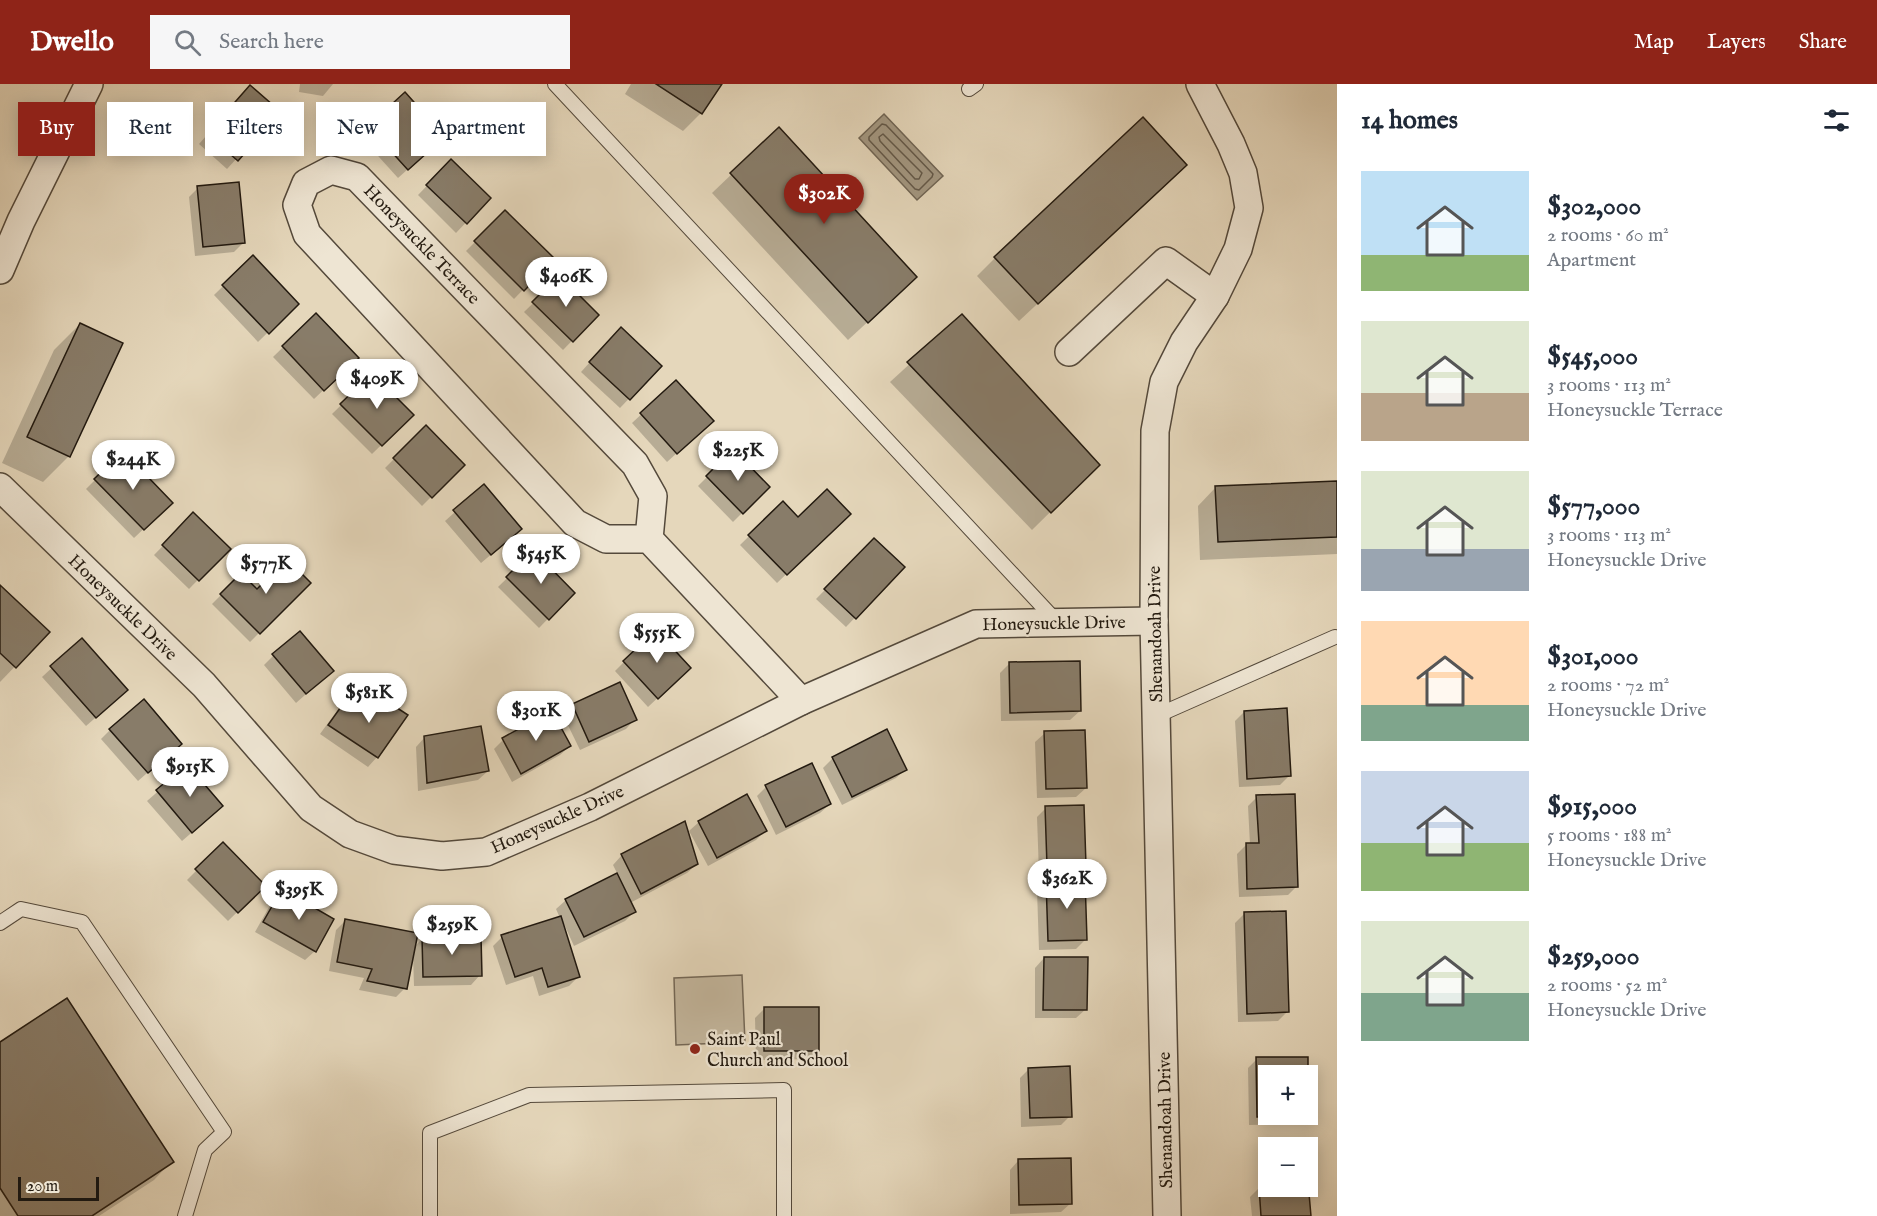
<!DOCTYPE html>
<html lang="en">
<head>
<meta charset="utf-8">
<style>
  body { margin:0; font-family:"IM FELL English",serif; background:#f6f6f7; color:#1f2937; height:100vh; display:flex; flex-direction:column; font-size:22px; white-space:nowrap }
  * { box-sizing:border-box; margin:0 }
  p { font-size:20px; color:#747a83 }
  .icon { flex:none; width:33px; height:33px; fill:none; stroke:currentColor; stroke-width:2; stroke-linecap:round; stroke-linejoin:round }
  .map { position:relative; flex:1; overflow:hidden }
  .details { display:flex; flex-direction:column; background:#fff; width:540px }
  .details>* { flex:none }
  .guide { position:absolute; left:18px; top:18px; width:570px; height:54px; display:flex; gap:12px }
  .fabs { position:absolute; left:1258px; top:981px; display:grid; gap:12px }
  .fabs a { display:grid; place-items:center; width:60px; height:60px; border-radius:0px; background:#fff; box-shadow:0 3px 15px #0003; font-size:30px }
  .scale { position:absolute; left:18px; bottom:15px; width:81px; box-sizing:border-box; padding-left:6px; border:3px solid #231a10; border-top:0; font-size:16px; line-height:21px; white-space:nowrap; color:#231a10; -webkit-text-stroke:4px #eee5d3; paint-order:stroke }
  .price { position:absolute; translate:-50% -51px; padding:0 14px; border-radius:21px; background:#fff; color:#222; font-size:20px; line-height:39px; filter:drop-shadow(0 2px 3px #0008) }
  .price::after { content:''; position:absolute; left:50%; top:36px; width:18px; height:14px; margin-left:-9px; background:inherit; clip-path:polygon(0 0,100% 0,50% 100%) }
  .price.current { background:#8f2418; color:#fff }
  ul { padding:0; list-style:none }
  li { display:flex; align-items:center; gap:18px; height:150px; padding:0 24px }
  li span { display:grid; place-items:center; flex:none; width:168px; height:120px; border-radius:0px; color:#555 }
  li>.icon { margin-inline-start:auto }
  span .icon { width:72px; height:72px; fill:#fffc; stroke-width:1 }
  li b { font-size:26px }
  h2 { display:flex; justify-content:space-between; align-items:center; height:72px; padding:0 24px; font-size:26px }
  .chip { padding:0 21px; border-radius:0px; background:#fff; box-shadow:0 3px 15px #0003; font-size:21px; line-height:54px }
  .chip.current { background:#8f2418; color:#fff }
  header { display:flex; align-items:center; gap:36px; box-sizing:border-box; height:84px; padding:0 30px; background:#8f2418; color:#fff }
  header strong { font-size:28px }
  nav { display:flex; gap:33px; margin-inline-start:auto; font-size:21px }
  .search { width:420px; height:54px; background:#f6f6f7; display:flex; align-items:center; gap:15px; box-sizing:border-box; padding:0 21px; border-radius:0px; color:#747a83; font-size:22px }
  main { display:flex; flex:1; min-height:0 }
  .map>svg:first-child { display:block }
</style>
</head>
<body>
<header>
<strong>Dwello</strong>
<div class="search"><svg class="icon" aria-label="search" viewBox="0 0 24 24"><circle cx="10" cy="10" r="6"/><path d="M15 15l6 6"/></svg>Search here</div>
<nav><a>Map</a><a>Layers</a><a>Share</a></nav>
</header>
<main>
<div class="map">
<svg width="1337" height="1132" viewBox="0 0 1337 1132">
  <rect width="100%" height="100%" fill="#e5d7bb"/>
  <filter id="stains"><feTurbulence type="fractalNoise" baseFrequency=".00333" numOctaves="4"/><feColorMatrix values="0 0 0 0 .2 0 0 0 0 .09 0 0 0 0 .02 0 0 0 .5 -.17"/></filter>
  <radialGradient id="worn" r=".72"><stop offset=".6" stop-color="#630" stop-opacity="0"/><stop offset="1" stop-color="#630" stop-opacity=".3"/></radialGradient>
  <path fill="#c4b79e" stroke="#746857" stroke-width="1.5" d="M 742,891 L 745,958 L 676,961 L 674,894 Z"/>
  <path fill="#a39781" stroke="#706554" stroke-width="1.5" d="M 884,30 L 943,92 L 917,116 L 859,54 Z"/>
  <g fill="#0003">
    <path d="M 300,0 L 333,0 L 323,12 L 299,8 Z"/>
    <path d="M 631,0 L 720,0 L 701,29 L 683,47 L 625,10 Z"/>
    <path d="M 241,12 L 279,28 L 227,85 L 199,60 Z"/>
    <path d="M 369,43 L 426,69 L 398,94 L 360,52 Z"/>
    <path d="M 779,45 L 897,211 L 848,256 L 712,109 Z"/>
    <path d="M 451,77 L 489,114 L 456,149 L 418,111 Z"/>
    <path d="M 1167,99 L 1019,237 L 977,192 L 995,174 Z"/>
    <path d="M 198,104 L 244,158 L 234,168 L 195,172 L 189,113 Z"/>
    <path d="M 505,128 L 553,175 L 514,215 L 466,167 Z"/>
    <path d="M 253,173 L 297,220 L 258,258 L 214,211 Z"/>
    <path d="M 559,194 L 597,231 L 563,266 L 524,228 Z"/>
    <path d="M 316,231 L 357,274 L 314,315 L 273,273 Z"/>
    <path d="M 962,232 L 1098,381 L 1032,446 L 890,298 Z"/>
    <path d="M 80,240 L 69,372 L 43,398 L 2,379 L 54,266 Z"/>
    <path d="M 611,255 L 660,282 L 620,324 L 581,288 Z"/>
    <path d="M 372,291 L 412,331 L 372,370 L 332,330 Z"/>
    <path d="M 676,298 L 702,346 L 667,378 L 632,339 Z"/>
    <path d="M 426,343 L 463,381 L 422,422 L 385,384 Z"/>
    <path d="M 733,367 L 768,403 L 733,438 L 698,402 Z"/>
    <path d="M 122,369 L 171,419 L 134,454 L 86,405 Z"/>
    <path d="M 1337,399 L 1337,470 L 1200,476 L 1198,422 L 1216,403 Z"/>
    <path d="M 484,402 L 511,454 L 481,479 L 445,437 Z"/>
    <path d="M 783,419 L 798,435 L 849,430 L 777,499 L 740,461 Z"/>
    <path d="M 193,431 L 228,465 L 189,505 L 154,471 Z"/>
    <path d="M 874,456 L 903,483 L 846,543 L 816,515 Z"/>
    <path d="M 533,469 L 573,509 L 539,544 L 498,503 Z"/>
    <path d="M 241,491 L 257,507 L 309,499 L 250,558 L 212,520 Z"/>
    <path d="M 0,503 L 48,548 L 0,598 Z"/>
    <path d="M 82,556 L 117,615 L 86,642 L 42,593 Z"/>
    <path d="M 273,572 L 332,587 L 296,619 L 264,581 Z"/>
    <path d="M 624,578 L 680,593 L 648,623 L 615,587 Z"/>
    <path d="M 1009,580 L 1080,627 L 1070,636 L 1001,637 L 1000,589 Z"/>
    <path d="M 620,600 L 635,635 L 626,645 L 580,666 L 563,631 L 573,622 Z"/>
    <path d="M 379,614 L 377,673 L 368,683 L 320,650 L 339,624 L 348,615 L 367,628 Z"/>
    <path d="M 1244,628 L 1289,692 L 1280,701 L 1239,703 L 1235,637 Z"/>
    <path d="M 110,646 L 170,669 L 138,697 L 101,655 Z"/>
    <path d="M 887,647 L 906,685 L 896,694 L 842,721 L 823,684 L 833,674 Z"/>
    <path d="M 1045,649 L 1086,704 L 1076,713 L 1037,714 L 1035,658 Z"/>
    <path d="M 425,653 L 488,687 L 478,696 L 418,707 L 416,663 Z"/>
    <path d="M 503,656 L 570,662 L 560,671 L 512,698 L 494,665 Z"/>
    <path d="M 187,682 L 212,731 L 182,757 L 147,717 Z"/>
    <path d="M 766,703 L 830,720 L 820,729 L 776,751 L 757,712 Z"/>
    <path d="M 1257,713 L 1297,802 L 1288,811 L 1239,813 L 1237,770 L 1246,761 L 1250,761 L 1248,722 Z"/>
    <path d="M 1046,724 L 1085,780 L 1076,789 L 1039,790 L 1037,733 Z"/>
    <path d="M 699,738 L 765,747 L 756,756 L 708,782 L 689,747 Z"/>
    <path d="M 223,760 L 264,802 L 228,837 L 187,796 Z"/>
    <path d="M 622,771 L 697,780 L 687,789 L 630,819 L 634,828 L 625,837 L 574,862 L 564,840 L 562,841 L 579,892 L 569,902 L 539,912 L 533,892 L 506,901 L 493,862 L 502,853 L 560,834 L 556,825 L 566,816 L 618,791 L 613,781 Z"/>
    <path d="M 1046,797 L 1086,855 L 1076,865 L 1039,866 L 1037,806 Z"/>
    <path d="M 282,807 L 315,867 L 305,876 L 255,848 L 273,816 Z"/>
    <path d="M 1244,830 L 1287,928 L 1278,937 L 1238,938 L 1235,839 Z"/>
    <path d="M 345,837 L 413,864 L 422,855 L 480,891 L 471,901 L 414,902 L 413,871 L 405,904 L 396,913 L 359,906 L 364,894 L 329,887 L 336,846 Z"/>
    <path d="M 1044,874 L 1086,925 L 1076,934 L 1035,934 L 1035,884 Z"/>
    <path d="M 764,925 L 817,966 L 808,975 L 756,976 L 755,934 Z"/>
    <path d="M 0,960 L 172,1077 L 154,1096 L 99,1132 L 0,1132 Z"/>
    <path d="M 1257,975 L 1269,992 L 1269,1030 L 1307,1031 L 1298,1040 L 1249,1041 L 1248,984 Z"/>
    <path d="M 1029,985 L 1070,1032 L 1061,1041 L 1021,1043 L 1020,994 Z"/>
    <path d="M 1019,1076 L 1071,1119 L 1061,1128 L 1010,1130 L 1010,1086 Z"/>
    <path d="M 1275,1102 L 1307,1102 L 1310,1132 L 1252,1132 L 1250,1113 L 1259,1104 Z"/>
  </g>
  <g fill="none" stroke-linecap="round" stroke-linejoin="round">
    <g stroke="#635848" stroke-width="1.5">
      <path d="M 882,40 L 886,41 L 933,90 L 932,93 L 919,106 L 915,105 L 869,56 L 869,53 Z"/>
      <path d="M 883,50 L 922,89 L 919,95 L 915,95 L 880,57 L 879,53 Z"/>
    </g>
  </g>
  <g fill="#887c69" stroke="#231a10" stroke-width="1.5">
    <path d="M 656,0 L 722,0 L 702,30 Z"/>
    <path d="M 250,1 L 281,28 L 238,77 L 207,50 Z"/>
    <path d="M 405,8 L 429,35 L 421,41 L 437,60 L 408,86 L 368,42 Z"/>
    <path d="M 1143,33 L 1187,81 L 1038,220 L 994,173 Z"/>
    <path d="M 779,43 L 917,193 L 868,239 L 730,89 Z"/>
    <path d="M 451,75 L 491,114 L 467,140 L 426,101 Z"/>
    <path d="M 239,98 L 245,159 L 203,163 L 197,102 Z"/>
    <path d="M 505,126 L 555,175 L 524,207 L 474,157 Z"/>
    <path d="M 253,171 L 299,220 L 269,250 L 222,201 Z"/>
    <path d="M 559,191 L 599,231 L 573,258 L 532,218 Z"/>
    <path d="M 316,229 L 359,274 L 324,307 L 282,262 Z"/>
    <path d="M 962,230 L 1100,381 L 1051,429 L 907,278 Z"/>
    <path d="M 80,239 L 123,259 L 70,373 L 27,353 Z"/>
    <path d="M 621,243 L 662,282 L 630,316 L 589,278 Z"/>
    <path d="M 372,289 L 414,331 L 382,362 L 340,320 Z"/>
    <path d="M 676,296 L 714,337 L 677,370 L 640,329 Z"/>
    <path d="M 426,341 L 465,381 L 432,414 L 393,374 Z"/>
    <path d="M 733,365 L 770,403 L 743,430 L 706,392 Z"/>
    <path d="M 123,367 L 173,419 L 144,446 L 94,395 Z"/>
    <path d="M 1337,397 L 1337,453 L 1218,458 L 1215,402 Z"/>
    <path d="M 484,400 L 522,445 L 491,471 L 453,426 Z"/>
    <path d="M 827,405 L 851,430 L 787,491 L 748,451 L 783,417 L 798,433 Z"/>
    <path d="M 193,428 L 231,465 L 199,497 L 162,461 Z"/>
    <path d="M 874,454 L 905,483 L 856,535 L 824,505 Z"/>
    <path d="M 533,466 L 575,509 L 549,536 L 506,493 Z"/>
    <path d="M 287,475 L 311,499 L 260,550 L 220,510 L 241,489 L 257,505 Z"/>
    <path d="M 0,501 L 50,548 L 16,584 L 0,569 Z"/>
    <path d="M 656,546 L 691,584 L 658,615 L 623,577 Z"/>
    <path d="M 300,547 L 334,587 L 306,610 L 272,570 Z"/>
    <path d="M 82,554 L 128,606 L 96,634 L 50,582 Z"/>
    <path d="M 1080,577 L 1081,627 L 1010,629 L 1009,578 Z"/>
    <path d="M 620,598 L 637,636 L 589,658 L 572,620 Z"/>
    <path d="M 379,612 L 408,631 L 378,674 L 328,641 L 348,613 L 369,627 Z"/>
    <path d="M 144,615 L 182,660 L 148,689 L 109,645 Z"/>
    <path d="M 1287,624 L 1291,692 L 1247,695 L 1244,627 Z"/>
    <path d="M 552,627 L 571,662 L 521,690 L 502,654 Z"/>
    <path d="M 481,642 L 489,687 L 427,699 L 424,652 Z"/>
    <path d="M 887,645 L 907,686 L 852,713 L 832,673 Z"/>
    <path d="M 1085,646 L 1087,704 L 1046,705 L 1044,647 Z"/>
    <path d="M 812,679 L 831,720 L 786,743 L 765,701 Z"/>
    <path d="M 187,680 L 223,722 L 192,749 L 156,706 Z"/>
    <path d="M 747,710 L 767,747 L 717,774 L 698,737 Z"/>
    <path d="M 1295,710 L 1298,803 L 1247,805 L 1246,759 L 1259,759 L 1256,711 Z"/>
    <path d="M 1084,721 L 1086,781 L 1047,782 L 1045,722 Z"/>
    <path d="M 685,737 L 698,780 L 641,810 L 621,770 Z"/>
    <path d="M 223,758 L 266,802 L 238,829 L 195,785 Z"/>
    <path d="M 617,789 L 636,828 L 584,853 L 565,815 Z"/>
    <path d="M 1085,794 L 1087,856 L 1048,857 L 1046,796 Z"/>
    <path d="M 282,805 L 334,835 L 316,868 L 263,838 Z"/>
    <path d="M 1286,827 L 1289,928 L 1247,930 L 1244,828 Z"/>
    <path d="M 561,832 L 580,893 L 548,903 L 542,884 L 515,893 L 501,851 Z"/>
    <path d="M 345,835 L 418,849 L 407,905 L 367,897 L 372,885 L 337,878 Z"/>
    <path d="M 481,852 L 482,892 L 423,893 L 422,853 Z"/>
    <path d="M 1044,873 L 1088,873 L 1087,926 L 1043,926 Z"/>
    <path d="M 67,914 L 174,1078 L 92,1132 L 18,1132 L 0,1104 L 0,958 Z"/>
    <rect x="764" y="923" width="55" height="44"/>
    <path d="M 1256,973 L 1308,973 L 1308,992 L 1269,992 L 1269,1030 L 1308,1030 L 1308,992 L 1309,1032 L 1257,1033 Z"/>
    <path d="M 1070,982 L 1072,1033 L 1030,1034 L 1028,984 Z"/>
    <path d="M 1071,1074 L 1072,1120 L 1019,1121 L 1018,1075 Z"/>
    <path d="M 1308,1098 L 1311,1132 L 1261,1132 L 1259,1103 L 1308,1102 Z"/>
  </g>
  <g fill="none" stroke-linecap="round" stroke-linejoin="round">
    <defs>
      <g id="service">
        <path d="M 555,0 L 1057,538"/>
        <path d="M 969,5 L 976,0"/>
        <path d="M 1156,632 L 1335,553"/>
        <path d="M 0,839 L 21,825 L 82,838 L 224,1048 L 205,1066 L 185,1132"/>
        <path d="M 430,1132 L 430,1049 L 529,1011 L 784,1006 L 784,1132"/>
      </g>
      <g id="minor">
        <path d="M 0,186 L 21,137 L 89,0"/>
        <path d="M 1069,268 L 1166,177 L 1215,212"/>
        <path d="M 0,403 L 204,601 L 311,724 L 350,750 L 394,766 L 442,772 L 486,768 L 590,723 L 801,617 L 976,540 L 1154,537"/>
        <path d="M 649,455 L 606,455 L 575,439 L 307,150 L 297,121 L 306,99 L 331,86 L 357,93 L 635,380 L 653,412 L 649,455 L 801,617"/>
        <path d="M 1167,1132 L 1154,537 L 1155,347 L 1164,298 L 1184,258 L 1215,212 L 1238,165 L 1249,124 L 1243,89 L 1231,60 L 1200,0"/>
      </g>
    </defs>
    <use href="#service" stroke="#54493b" stroke-width="16"/>
    <use href="#minor" stroke="#54493b" stroke-width="30"/>
    <use href="#service" stroke="#eee5d3" stroke-width="14"/>
    <use href="#minor" stroke="#eee5d3" stroke-width="27"/>
  </g>
  <circle fill="#8f2418" stroke="#eee5d3" stroke-width="2" cx="695" cy="965" r="6"/>
  <g text-anchor="middle" stroke-width="4.5" stroke-linejoin="round" paint-order="stroke">
    <g font-size="18" fill="#231a10" stroke="#eee5d3">
      <text transform="translate(422 160) rotate(46)" y="6">Honeysuckle Terrace</text>
      <text transform="translate(123 523) rotate(44)" y="6">Honeysuckle Drive</text>
      <text transform="translate(1054 539) rotate(-1)" y="6">Honeysuckle Drive</text>
      <text transform="translate(1155 550) rotate(-91)" y="6">Shenandoah Drive</text>
      <text transform="translate(557 735) rotate(-24)" y="6">Honeysuckle Drive</text>
      <text transform="translate(1165 1036) rotate(-91)" y="6">Shenandoah Drive</text>
    </g>
    <g font-size="18" fill="#231a10" stroke="#eee5d3" text-anchor="start">
      <text x="707" y="961">Saint Paul<tspan x="707" dy="21">Church and School</tspan></text>
    </g>
  </g>
  <rect width="100%" height="100%" filter="url(#stains)"/>
  <rect width="100%" height="100%" fill="url(#worn)"/>
</svg>
<div class="fabs">
<a>+</a>
<a>−</a>
</div>
<div class="scale">20 m</div>
<b class="price current" style="left:824px;top:141px">$302K</b>
<b class="price" style="left:566px;top:224px">$406K</b>
<b class="price" style="left:377px;top:326px">$409K</b>
<b class="price" style="left:738px;top:398px">$225K</b>
<b class="price" style="left:133px;top:407px">$244K</b>
<b class="price" style="left:541px;top:501px">$545K</b>
<b class="price" style="left:266px;top:511px">$577K</b>
<b class="price" style="left:657px;top:580px">$555K</b>
<b class="price" style="left:369px;top:640px">$581K</b>
<b class="price" style="left:536px;top:658px">$301K</b>
<b class="price" style="left:190px;top:714px">$915K</b>
<b class="price" style="left:1067px;top:826px">$362K</b>
<b class="price" style="left:299px;top:837px">$395K</b>
<b class="price" style="left:452px;top:872px">$259K</b>
<div class="guide">
<a class="chip current">Buy</a>
<a class="chip">Rent</a>
<a class="chip">Filters</a>
<a class="chip">New</a>
<a class="chip">Apartment</a>
</div>
</div>
<section class="details">
<h2>14 homes<svg class="icon" aria-label="filters" viewBox="0 0 24 24"><path d="M4 7h16M4 17h16"/><circle cx="9" cy="7" r="2"/><circle cx="15" cy="17" r="2"/></svg></h2>
<ul>
<li><span style="background:linear-gradient(#bfe0f5 70%,#8fb573 0)"><svg class="icon" aria-label="home" viewBox="0 0 24 24"><path d="M3 11l9-7 9 7M6 9v11h12V9"/></svg></span><div><b>$302,000</b><p>2 rooms · 60 m²</p><p>Apartment</p></div></li>
<li><span style="background:linear-gradient(#dfe7d0 60%,#b9a48a 0)"><svg class="icon" aria-label="home" viewBox="0 0 24 24"><path d="M3 11l9-7 9 7M6 9v11h12V9"/></svg></span><div><b>$545,000</b><p>3 rooms · 113 m²</p><p>Honeysuckle Terrace</p></div></li>
<li><span style="background:linear-gradient(#dfe7d0 65%,#9aa5b1 0)"><svg class="icon" aria-label="home" viewBox="0 0 24 24"><path d="M3 11l9-7 9 7M6 9v11h12V9"/></svg></span><div><b>$577,000</b><p>3 rooms · 113 m²</p><p>Honeysuckle Drive</p></div></li>
<li><span style="background:linear-gradient(#ffd9b3 70%,#7fa58c 0)"><svg class="icon" aria-label="home" viewBox="0 0 24 24"><path d="M3 11l9-7 9 7M6 9v11h12V9"/></svg></span><div><b>$301,000</b><p>2 rooms · 72 m²</p><p>Honeysuckle Drive</p></div></li>
<li><span style="background:linear-gradient(#c9d6e8 60%,#8fb573 0)"><svg class="icon" aria-label="home" viewBox="0 0 24 24"><path d="M3 11l9-7 9 7M6 9v11h12V9"/></svg></span><div><b>$915,000</b><p>5 rooms · 188 m²</p><p>Honeysuckle Drive</p></div></li>
<li><span style="background:linear-gradient(#dfe7d0 60%,#7fa58c 0)"><svg class="icon" aria-label="home" viewBox="0 0 24 24"><path d="M3 11l9-7 9 7M6 9v11h12V9"/></svg></span><div><b>$259,000</b><p>2 rooms · 52 m²</p><p>Honeysuckle Drive</p></div></li>
</ul>
</section>
</main>
</body>
</html>
